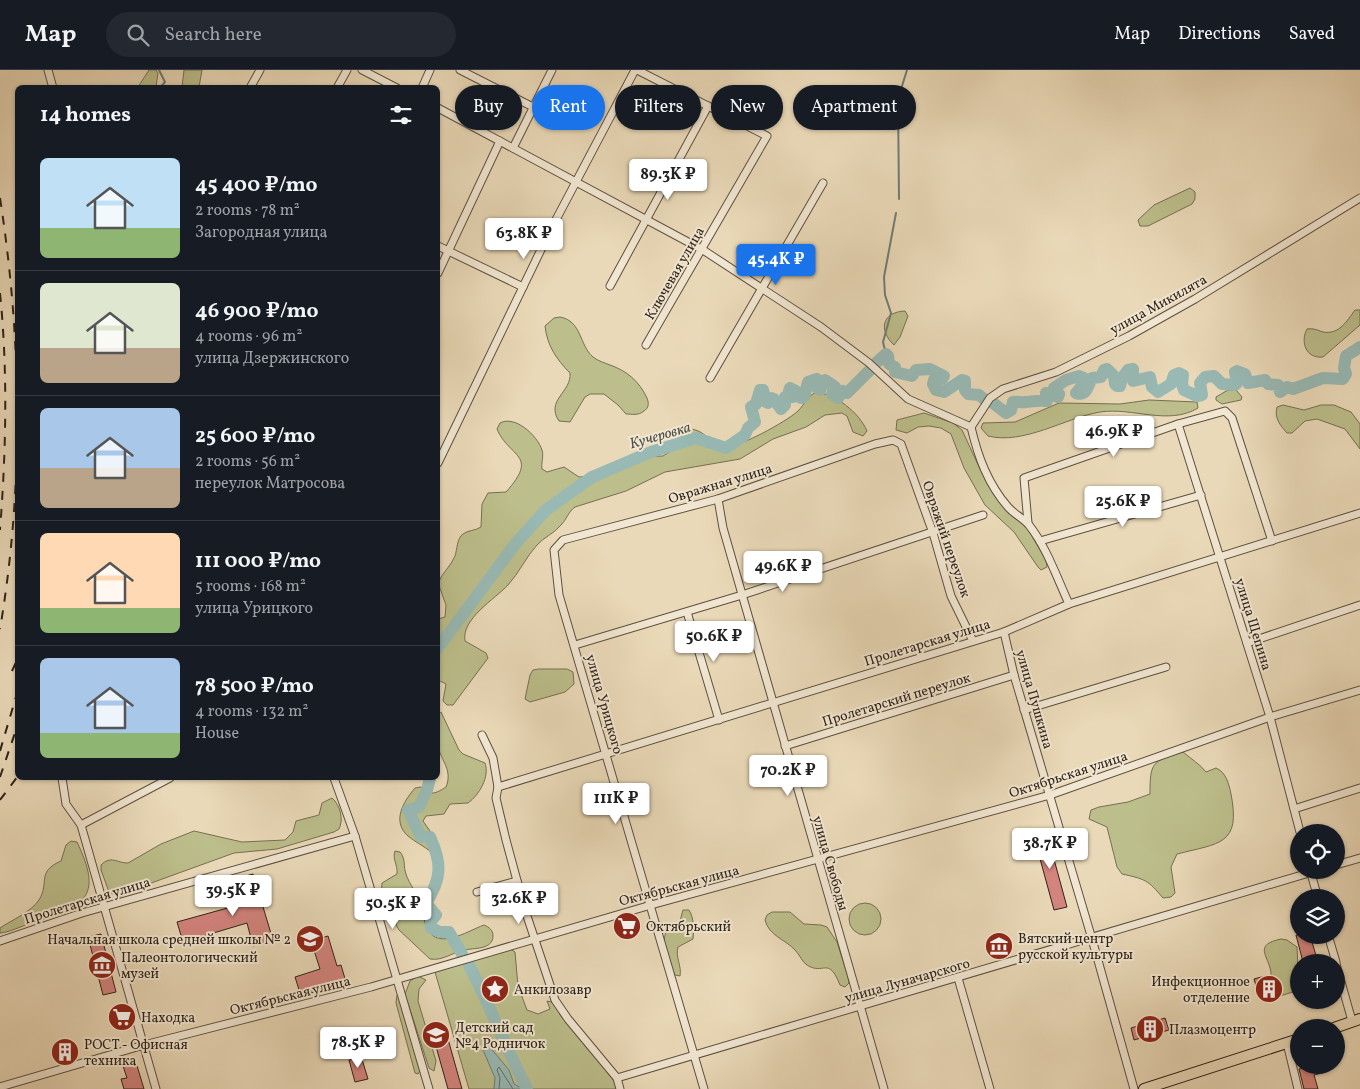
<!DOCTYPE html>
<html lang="en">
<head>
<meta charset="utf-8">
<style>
  body { margin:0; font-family:Vollkorn,serif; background:#242831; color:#f1f3f6; height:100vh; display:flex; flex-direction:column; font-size:19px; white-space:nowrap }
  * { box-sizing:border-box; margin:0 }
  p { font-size:16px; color:#9ea1a6 }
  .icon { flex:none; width:28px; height:28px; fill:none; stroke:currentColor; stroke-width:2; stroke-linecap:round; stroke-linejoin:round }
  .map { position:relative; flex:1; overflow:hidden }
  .drawer { position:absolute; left:15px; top:15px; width:425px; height:695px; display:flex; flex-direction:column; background:#171b24; border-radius:8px; box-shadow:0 1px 4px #0004 }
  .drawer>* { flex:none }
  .top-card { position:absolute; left:455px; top:15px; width:475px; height:45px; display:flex; gap:10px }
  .buttons { position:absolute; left:1290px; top:754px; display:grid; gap:10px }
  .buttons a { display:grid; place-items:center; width:55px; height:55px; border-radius:50%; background:#171b24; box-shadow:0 1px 4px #0004; font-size:25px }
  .price { position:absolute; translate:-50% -42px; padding:0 11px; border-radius:5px; background:#fff; color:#222; font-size:16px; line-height:32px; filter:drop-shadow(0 1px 2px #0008) }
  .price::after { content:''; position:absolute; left:50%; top:30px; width:15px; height:11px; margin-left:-8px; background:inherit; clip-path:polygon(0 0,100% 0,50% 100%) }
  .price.active { background:#1a73e8; color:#fff }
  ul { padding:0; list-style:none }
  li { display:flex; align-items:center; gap:15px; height:125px; padding:0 25px }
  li+li { border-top:1px solid #363941 }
  li span { display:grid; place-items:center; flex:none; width:140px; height:100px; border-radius:8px; color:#555 }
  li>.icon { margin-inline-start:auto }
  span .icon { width:60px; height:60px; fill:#fffc; stroke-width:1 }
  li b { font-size:21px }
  h2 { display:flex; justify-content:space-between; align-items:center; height:60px; padding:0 25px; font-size:21px }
  .chip { padding:0 18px; border-radius:22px; background:#171b24; box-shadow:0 1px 4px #0004; font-size:18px; line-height:45px }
  .chip.active { background:#1a73e8; color:#fff }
  header { display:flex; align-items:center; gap:30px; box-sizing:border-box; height:70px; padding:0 25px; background:#171b24; border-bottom:1px solid #363941 }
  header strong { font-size:24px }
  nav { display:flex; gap:28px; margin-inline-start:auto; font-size:18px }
  .search { width:350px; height:45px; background:#242831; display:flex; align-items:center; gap:12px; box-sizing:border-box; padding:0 18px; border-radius:28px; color:#9ea1a6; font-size:19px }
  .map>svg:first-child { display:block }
</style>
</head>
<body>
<header>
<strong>Map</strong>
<div class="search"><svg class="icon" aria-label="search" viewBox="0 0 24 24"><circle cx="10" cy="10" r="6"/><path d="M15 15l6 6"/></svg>Search here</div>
<nav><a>Map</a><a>Directions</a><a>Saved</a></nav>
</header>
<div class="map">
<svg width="1360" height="1019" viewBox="0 0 1360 1019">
  <rect width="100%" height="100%" fill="#ead9b8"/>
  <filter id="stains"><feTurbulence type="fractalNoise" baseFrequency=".004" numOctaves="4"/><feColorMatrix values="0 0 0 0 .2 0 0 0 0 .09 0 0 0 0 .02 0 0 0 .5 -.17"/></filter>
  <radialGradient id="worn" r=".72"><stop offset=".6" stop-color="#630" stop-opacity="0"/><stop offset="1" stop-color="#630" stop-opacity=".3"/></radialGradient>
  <g fill="#bcbe8b" stroke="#757052">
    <path d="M 149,0 L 156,0 L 158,3 L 156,17 L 138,17 Z"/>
    <path d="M 184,0 L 202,0 L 199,17 L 182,17 Z"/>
    <path d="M 1190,118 L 1195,122 L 1195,129 L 1192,134 L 1148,156 L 1140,156 L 1138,150 L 1154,135 Z"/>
    <path d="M 1355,240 L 1360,240 L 1360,255 L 1323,287 C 1306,289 1300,272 1307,259 C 1313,258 1317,260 1323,262 C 1339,265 1347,251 1355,240 Z"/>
    <path d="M 905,241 L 908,246 L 900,267 L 894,275 C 878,260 882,242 905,241 Z"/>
    <path d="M 560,247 C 582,251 579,275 593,287 C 598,291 605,293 610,295 C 627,301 639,311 647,328 C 649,333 649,338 644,341 C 638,346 632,344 626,344 L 618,335 L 604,324 L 590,324 L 585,327 L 570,352 L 559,351 C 545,330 572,322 570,303 C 556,289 547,275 545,256 L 554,248 Z"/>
    <path d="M 1228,320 L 1236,320 L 1242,327 L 1241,330 L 1222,334 L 1216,330 L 1216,327 Z"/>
    <path d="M 816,322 C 835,324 859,342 867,361 L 863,366 L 853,362 L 847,346 L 842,343 L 825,345 L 806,357 L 773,369 L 740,389 L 665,402 L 626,421 L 575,437 C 568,442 567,449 561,455 C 555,463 544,467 537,475 C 526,487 519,503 508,515 C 495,529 461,549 465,571 L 486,583 L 488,588 L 453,635 L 447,635 L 443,631 L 446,614 L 438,610 L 438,549 L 445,547 L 446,535 L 438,513 C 442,503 451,496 455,486 C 457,480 457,468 463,464 C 468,460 475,461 481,457 L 482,434 L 488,423 L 506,422 C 540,384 509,388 497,359 L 500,353 C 515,345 537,365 542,380 C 544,386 541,393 542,399 L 547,402 L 564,397 L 579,407 L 591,406 L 628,387 L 663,386 L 674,379 L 684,359 C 709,357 710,379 723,378 C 738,378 786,352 798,341 C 806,333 804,329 816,322 Z"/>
    <path d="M 1149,330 L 1197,332 L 1198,338 C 1168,356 1133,337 1100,342 C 1065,348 1024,375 988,366 L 981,358 L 983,353 L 1015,352 L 1059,333 L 1120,334 Z"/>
    <path d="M 1283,335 L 1304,340 L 1321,335 L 1334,335 L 1351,342 L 1360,354 L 1360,379 L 1345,359 L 1317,349 L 1305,351 L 1292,363 L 1287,363 C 1280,355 1274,348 1277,337 Z"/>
    <path d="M 924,343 L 953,353 L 962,360 L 980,399 L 999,431 L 1006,440 L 1016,445 L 1024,453 L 1046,490 L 1047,497 L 1041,500 L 1038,497 L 1014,462 L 985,435 L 964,398 L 951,364 L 941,358 L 929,356 L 918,357 L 907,363 L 896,360 L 897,350 Z"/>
    <path d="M 539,599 L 567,599 L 573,602 L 574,614 L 565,622 L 530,632 L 525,629 L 530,605 L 533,600 Z"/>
    <path d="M 441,642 L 459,680 L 463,684 L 485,693 C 490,707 479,725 468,733 L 450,734 L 444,744 L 426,746 L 423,751 L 437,771 L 436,779 L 431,782 C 424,776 415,772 408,766 C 391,751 404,731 415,718 L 421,717 C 429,727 437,723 446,717 C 453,700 441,691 438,676 C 435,667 437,654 438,644 Z"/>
    <path d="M 1183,682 C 1191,689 1200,694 1206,702 L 1216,698 C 1226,702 1229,714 1231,724 C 1241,775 1220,773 1177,784 L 1171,797 L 1175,823 L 1171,827 L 1163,828 C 1148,810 1145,809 1122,804 L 1117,797 L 1107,757 L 1089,749 L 1091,740 L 1099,737 L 1128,732 L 1150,724 C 1150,692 1152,691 1183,682 Z"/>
    <path d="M 332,728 C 340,735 344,749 339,759 L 334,762 L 277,779 L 234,783 L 154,812 L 120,827 L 109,822 L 101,800 L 101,795 C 111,785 117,793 128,793 L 161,774 L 194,761 L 242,772 L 285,770 L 293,762 L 296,751 L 319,745 L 322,733 Z"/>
    <path d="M 71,771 L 77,772 C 102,824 88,836 37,851 C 25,854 12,862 0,863 L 0,858 C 12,850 31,842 39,830 C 50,812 36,802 61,791 L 66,775 Z"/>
    <path d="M 395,781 L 400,782 C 406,789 403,796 406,804 C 409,814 418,824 422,835 C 424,841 423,847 425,853 C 434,884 467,861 484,855 C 489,857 493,860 493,866 C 493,880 473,878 464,880 C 451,883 443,891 430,889 L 399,860 L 396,855 L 398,838 C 385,826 380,835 382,813 L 397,804 C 398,795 392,789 395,781 Z"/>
    <circle cx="865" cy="849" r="16"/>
    <path d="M 683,840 L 689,840 C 694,848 694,859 693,869 L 678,877 C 675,887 682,896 680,906 L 675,905 C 667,891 658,869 670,856 L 676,855 L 680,851 Z"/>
    <path d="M 772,842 L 790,842 L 804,854 L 821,855 L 827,857 L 837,872 L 848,907 L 849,913 L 845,917 L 840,915 C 828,885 824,906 807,895 C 802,892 800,885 795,880 C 785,869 769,866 765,850 L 767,845 Z"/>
    <path d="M 1281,869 L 1287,870 L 1297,877 L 1299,920 L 1280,926 L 1269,922 C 1268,915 1272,908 1271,902 C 1268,885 1253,875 1281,869 Z"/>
    <path d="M 510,879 L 515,882 L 518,916 L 527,940 L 538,944 L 550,939 L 547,931 L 556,933 L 560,945 L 608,1000 L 618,1019 L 469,1019 L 435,902 Z"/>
    <path d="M 418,906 L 426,910 L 419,919 L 418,931 L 436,991 L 434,1001 L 429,998 L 405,924 L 410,911 Z"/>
    <path d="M 397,925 L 400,926 L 421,1000 L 418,1004 L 415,1003 L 396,933 Z"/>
  </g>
  <path fill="#98b9b4" stroke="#6e7d76" d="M 489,976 L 509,1000 L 514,1014 L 523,1019 L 494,1019 L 495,1008 L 483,980 Z"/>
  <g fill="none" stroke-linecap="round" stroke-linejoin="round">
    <path stroke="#636e66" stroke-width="1" d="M 499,1019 L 500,1008 L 497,1000 L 499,997 L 513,1019"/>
    <g stroke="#6e7d76" stroke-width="2">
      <path d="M 159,0 L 165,12 L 160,18"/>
      <path d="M 899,129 L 898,29 L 907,0"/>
      <path d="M 886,284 L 883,272 L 891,243 L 885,225 L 884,207 L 896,143"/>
    </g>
    <g stroke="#98b9b4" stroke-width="12">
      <path d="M 876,293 L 886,284 L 888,286 L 889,294 L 895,297 L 895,302 L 912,306 L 916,300 L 930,299 L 944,306 L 942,309 L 934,310 L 933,314 L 936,320 L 944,322 L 962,310 L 965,311 L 965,320 L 968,324 L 979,325 L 985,330"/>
      <path d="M 993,333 L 1006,343 L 1011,340 L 1013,332 C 1018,331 1021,333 1026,332 C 1034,331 1039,330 1047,331 L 1046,323 L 1058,327 L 1059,324 L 1055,322 L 1054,318 L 1066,310 L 1079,306 L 1084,308 L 1081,317 L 1076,323 C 1087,327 1088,315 1092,308 L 1101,307 L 1104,300 L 1107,299 L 1114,306 L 1115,314 L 1117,316 L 1120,316 L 1122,308 L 1128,300 L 1133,299 L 1133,311 L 1150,307 L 1152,317 L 1158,322 L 1171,314 L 1174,305 L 1179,303 L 1183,305 L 1182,314 L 1184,320 L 1197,326 L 1202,325 L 1200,313 L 1205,307 L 1214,306 L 1222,314 L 1235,315 L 1237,313 L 1235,302 L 1237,301 L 1245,304 L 1248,313 L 1265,310 L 1268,314 L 1278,315 L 1280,322 L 1287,317 L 1293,319 L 1323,308 L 1343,309 L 1346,304 L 1344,298 L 1346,286 L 1360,277"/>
      <path d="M 438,578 L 516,473 L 546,440 L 592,407 L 651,382 L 696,368 L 726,378 L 745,365 L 748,358 L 755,352 L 751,337 L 756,334 L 760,320 L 763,320 L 766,332 L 768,333 L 771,328 L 774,329 L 781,339 L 785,335 L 785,327 L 793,327 L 789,321 L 790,318 L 796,321 L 797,326 L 801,328 L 804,327 L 808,312 L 817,309 L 816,317 L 820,320 L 825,310 L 835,317 L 832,324 L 838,328 L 843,321 L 847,323 L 870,300"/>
      <path d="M 430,708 L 427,720 L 419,737 L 408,740 L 421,767 L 430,767 C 442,793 442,808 426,833 L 436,845 L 431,851 L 431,858 L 440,862 L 449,862 L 462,884"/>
      <path d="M 469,895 C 490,936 506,978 527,1019"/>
    </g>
  </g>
  <g fill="#d4847e" stroke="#2e2218">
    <path d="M 1046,760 L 1067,837 L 1054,840 L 1033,763 Z"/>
    <path d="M 253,804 L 273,870 L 253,876 L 247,853 L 183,872 L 177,852 L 242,834 L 235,809 Z"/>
    <path d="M 101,864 L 116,922 L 103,925 L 88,867 Z"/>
    <path d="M 1296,865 L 1310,865 L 1317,889 L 1303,892 Z"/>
    <path d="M 328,866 L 337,896 L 341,895 L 346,912 L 301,926 L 295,907 L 320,899 L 311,871 Z"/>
    <path d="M 1265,906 L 1268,916 L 1279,913 L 1282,923 L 1260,929 L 1254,909 Z"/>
    <path d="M 1165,948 L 1169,960 L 1134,970 L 1131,958 Z"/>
    <path d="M 448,969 L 462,1019 L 448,1019 L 435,973 Z"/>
    <path d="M 69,973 L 73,987 L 61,991 L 57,977 Z"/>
    <path d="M 361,986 L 368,1009 L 355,1012 L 349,990 Z"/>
    <path d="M 135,989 L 144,1019 L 124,1019 L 121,1009 L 127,1008 L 122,993 Z"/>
    <path d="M 1314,995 L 1324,995 L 1326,1002 L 1314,1005 L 1318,1019 L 1304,1019 L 1299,999 Z"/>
  </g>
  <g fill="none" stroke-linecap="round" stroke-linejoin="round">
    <defs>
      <g id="street">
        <path d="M 48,0 L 53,18"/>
        <path d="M 362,0 L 397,18"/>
        <path d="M 460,0 L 533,37"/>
        <path d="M 637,0 L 767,66 L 646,275"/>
        <path d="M 250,18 L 260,0"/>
        <path d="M 337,18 L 347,0"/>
        <path d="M 422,18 L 430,0"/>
        <path d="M 438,38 L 703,180 L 821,257 L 869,293 L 908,329 L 971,357"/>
        <path d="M 513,78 L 552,0"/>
        <path d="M 438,176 L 523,217"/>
        <path d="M 438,203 L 500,71"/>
        <path d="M 610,216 L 708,36"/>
        <path d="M 710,308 L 823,113"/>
        <path d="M 1178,354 L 1270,647 L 1300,762"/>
        <path d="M 971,357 L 990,328 L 1003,319 L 1056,302 L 1129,266 L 1195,229 L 1360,128"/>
        <path d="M 971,357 C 978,387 988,414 1008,437 C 1014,444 1023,448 1029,455 C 1047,478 1057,508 1069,534"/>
        <path d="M 438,393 L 550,161 L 635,0"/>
        <path d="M 718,429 L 723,458 C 776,645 829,832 884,1019"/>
        <path d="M 1028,453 L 1024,408 L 1178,354 L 1225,341 L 1232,348 L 1272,471"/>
        <path d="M 1040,471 L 1201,425"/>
        <path d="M 687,542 L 719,650"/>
        <path d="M 1004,562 L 1014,605 L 1092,869 L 1134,1019"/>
        <path d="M 1247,573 L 1360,535"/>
        <path d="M 575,575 L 742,525 L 983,445"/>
        <path d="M 1024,640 L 1166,597"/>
        <path d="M 482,665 L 493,688 L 498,717 L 496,728 L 506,770 L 525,840 L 555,930 L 568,949 L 617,1008 L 620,1019"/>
        <path d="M 785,676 L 1014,605"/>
        <path d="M 62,708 L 66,734 L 81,755 L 156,1019"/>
        <path d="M 334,708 L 355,766 L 429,1019"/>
        <path d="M 498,717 L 1004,562 L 1069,534 L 1360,443"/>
        <path d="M 1294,739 L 1360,718"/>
        <path d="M 81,755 L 170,708"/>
        <path d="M 1336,795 L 1360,788"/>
        <path d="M 1310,800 L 1318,828"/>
        <path d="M 477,822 L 517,811"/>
        <path d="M 1328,865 L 1336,892"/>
        <path d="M 0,871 L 82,843 L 355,766"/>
        <path d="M 1336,894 L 1352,951"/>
        <path d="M 958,908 L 990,1019"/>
        <path d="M 1287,973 L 1298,1019"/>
        <path d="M 617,1008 L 1319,800"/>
        <path d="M 0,1017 L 144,975 L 371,917 L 651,835 L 1050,725 L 1270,647 L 1360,620"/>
        <path d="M 704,1019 L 559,525 L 554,480 L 563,470 L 718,429 L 875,374 L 893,370 L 901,374 L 933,463 L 951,526 L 973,571"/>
      </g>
      <g id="primary">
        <path d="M 1334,958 L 1360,949"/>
        <path d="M 1144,1019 L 1299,969"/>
      </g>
    </defs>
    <use href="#street" stroke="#5d5040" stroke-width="9"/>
    <use href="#primary" stroke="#2e2218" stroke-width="12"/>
    <use href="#street" stroke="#f1e6d1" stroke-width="7"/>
    <use href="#primary" stroke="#ead9b8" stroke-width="10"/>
    <g stroke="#2e2218" stroke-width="2" stroke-dasharray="9 9" stroke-linecap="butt">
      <path d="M 0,128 C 22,270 24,417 0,559"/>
      <path d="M 0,223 C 8,302 6,382 0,460"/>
      <path d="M 12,601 L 18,588"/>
      <path d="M 0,681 L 18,620"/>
      <path d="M 0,707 L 18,654"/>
      <path d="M 0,730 L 18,706"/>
    </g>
  </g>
  <defs>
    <symbol id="supermarket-disc" viewBox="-11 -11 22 22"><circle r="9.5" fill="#8f2418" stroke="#f1e6d1"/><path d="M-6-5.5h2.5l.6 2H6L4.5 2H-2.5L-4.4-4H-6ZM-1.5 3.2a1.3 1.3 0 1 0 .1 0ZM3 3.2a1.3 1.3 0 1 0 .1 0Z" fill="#fff"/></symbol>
    <symbol id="school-disc" viewBox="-11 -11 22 22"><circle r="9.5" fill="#8f2418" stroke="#f1e6d1"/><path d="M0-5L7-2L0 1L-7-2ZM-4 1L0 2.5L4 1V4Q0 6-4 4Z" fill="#fff"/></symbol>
    <symbol id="museum-disc" viewBox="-11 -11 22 22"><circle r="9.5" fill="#8f2418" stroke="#f1e6d1"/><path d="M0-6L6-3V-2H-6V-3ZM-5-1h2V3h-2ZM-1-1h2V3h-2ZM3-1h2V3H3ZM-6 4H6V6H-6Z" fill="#fff"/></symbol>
    <symbol id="sight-disc" viewBox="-11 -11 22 22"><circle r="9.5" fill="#8f2418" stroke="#f1e6d1"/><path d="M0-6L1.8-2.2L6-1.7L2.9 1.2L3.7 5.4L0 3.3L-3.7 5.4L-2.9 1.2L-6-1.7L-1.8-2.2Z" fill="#fff"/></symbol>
    <symbol id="building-disc" viewBox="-11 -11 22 22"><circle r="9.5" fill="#8f2418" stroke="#f1e6d1"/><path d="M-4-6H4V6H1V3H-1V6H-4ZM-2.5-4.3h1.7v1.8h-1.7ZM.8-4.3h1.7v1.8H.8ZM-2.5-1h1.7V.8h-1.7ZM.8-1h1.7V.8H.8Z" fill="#fff"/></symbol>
  </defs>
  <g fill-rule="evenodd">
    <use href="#supermarket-disc" x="611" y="840" width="32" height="32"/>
    <use href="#school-disc" x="294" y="853" width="32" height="32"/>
    <use href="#museum-disc" x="983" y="860" width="32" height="32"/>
    <use href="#museum-disc" x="86" y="879" width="32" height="32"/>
    <use href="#sight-disc" x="479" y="903" width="32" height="32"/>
    <use href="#building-disc" x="1253" y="903" width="32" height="32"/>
    <use href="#supermarket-disc" x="106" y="931" width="32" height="32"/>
    <use href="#building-disc" x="1134" y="943" width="32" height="32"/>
    <use href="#school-disc" x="420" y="949" width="32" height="32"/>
    <use href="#building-disc" x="49" y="966" width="32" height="32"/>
  </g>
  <g text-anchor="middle" stroke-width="4" stroke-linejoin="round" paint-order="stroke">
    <g font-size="14" fill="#2e2218" stroke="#f1e6d1">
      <text transform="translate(674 203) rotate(-60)" y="5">Ключевая улица</text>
      <text transform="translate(1158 234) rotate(-29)" y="5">улица Микилята</text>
      <text transform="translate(720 413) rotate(-17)" y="5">Овражная улица</text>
      <text transform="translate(947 469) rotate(71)" y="5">Овражий переулок</text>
      <text transform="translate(1254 554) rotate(73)" y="5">улица Щепина</text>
      <text transform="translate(927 572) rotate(-17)" y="5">Пролетарская улица</text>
      <text transform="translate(896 629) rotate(-17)" y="5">Пролетарский переулок</text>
      <text transform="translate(1035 629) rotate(74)" y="5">улица Пушкина</text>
      <text transform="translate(605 634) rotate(74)" y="5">улица Урицкого</text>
      <text transform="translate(1068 704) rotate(-18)" y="5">Октябрьская улица</text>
      <text transform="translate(831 793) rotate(74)" y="5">улица Свободы</text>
      <text transform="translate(679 815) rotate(-15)" y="5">Октябрьская улица</text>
      <text transform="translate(87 830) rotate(-17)" y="5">Пролетарская улица</text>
      <text transform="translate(907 910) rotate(-16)" y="5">улица Луначарского</text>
      <text transform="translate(290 925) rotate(-14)" y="5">Октябрьская улица</text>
    </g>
    <g font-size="14" fill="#2e2218" stroke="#f1e6d1" text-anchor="start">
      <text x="646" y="861">Октябрьский</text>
      <text x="1018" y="873">Вятский центр<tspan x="1018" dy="16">русской культуры</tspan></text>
      <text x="291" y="874" text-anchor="end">Начальная школа средней школы № 2</text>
      <text x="121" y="892">Палеонтологический<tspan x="121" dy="16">музей</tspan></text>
      <text x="1250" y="916" text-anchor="end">Инфекционное<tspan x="1250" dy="16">отделение</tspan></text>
      <text x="514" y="924">Анкилозавр</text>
      <text x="141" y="952">Находка</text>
      <text x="455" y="962">Детский сад<tspan x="455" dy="16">№4 Родничок</tspan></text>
      <text x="1169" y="964">Плазмоцентр</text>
      <text x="84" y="979">РОСТ - Офисная<tspan x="84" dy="16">техника</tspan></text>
    </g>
    <g font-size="15" font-style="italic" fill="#4e4f47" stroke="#f1e6d1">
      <text transform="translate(660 365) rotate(-16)" y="5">Кучеровка</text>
    </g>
  </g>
  <rect width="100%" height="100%" filter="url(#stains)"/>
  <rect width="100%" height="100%" fill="url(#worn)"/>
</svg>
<div class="buttons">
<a><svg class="icon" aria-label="locate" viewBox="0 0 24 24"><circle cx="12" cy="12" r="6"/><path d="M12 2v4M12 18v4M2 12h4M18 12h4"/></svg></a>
<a><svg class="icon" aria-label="layers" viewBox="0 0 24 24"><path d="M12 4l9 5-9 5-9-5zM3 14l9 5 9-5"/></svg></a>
<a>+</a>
<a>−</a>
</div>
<b class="price" style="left:668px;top:131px">89.3K ₽</b>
<b class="price" style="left:524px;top:190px">63.8K ₽</b>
<b class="price active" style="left:776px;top:216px">45.4K ₽</b>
<b class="price" style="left:1114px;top:388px">46.9K ₽</b>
<b class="price" style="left:1123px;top:458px">25.6K ₽</b>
<b class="price" style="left:783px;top:523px">49.6K ₽</b>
<b class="price" style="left:714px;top:593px">50.6K ₽</b>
<b class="price" style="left:788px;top:727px">70.2K ₽</b>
<b class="price" style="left:616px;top:755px">111K ₽</b>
<b class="price" style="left:1050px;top:800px">38.7K ₽</b>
<b class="price" style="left:233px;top:847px">39.5K ₽</b>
<b class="price" style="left:519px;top:855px">32.6K ₽</b>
<b class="price" style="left:393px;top:860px">50.5K ₽</b>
<b class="price" style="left:358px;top:999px">78.5K ₽</b>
<div class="top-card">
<a class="chip">Buy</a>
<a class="chip active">Rent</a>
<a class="chip">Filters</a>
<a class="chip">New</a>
<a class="chip">Apartment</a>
</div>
<section class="drawer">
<h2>14 homes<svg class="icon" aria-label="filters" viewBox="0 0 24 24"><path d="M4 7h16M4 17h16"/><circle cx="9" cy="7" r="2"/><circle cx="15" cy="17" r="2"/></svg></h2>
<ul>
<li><span style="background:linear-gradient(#bfe0f5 70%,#8fb573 0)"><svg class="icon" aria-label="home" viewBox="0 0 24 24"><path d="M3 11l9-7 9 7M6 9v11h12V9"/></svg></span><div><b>45 400 ₽/mo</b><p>2 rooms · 78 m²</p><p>Загородная улица</p></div></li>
<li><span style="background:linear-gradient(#dfe7d0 65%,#b9a48a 0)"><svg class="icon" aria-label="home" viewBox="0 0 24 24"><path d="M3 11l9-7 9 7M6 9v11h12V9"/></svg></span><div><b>46 900 ₽/mo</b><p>4 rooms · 96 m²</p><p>улица Дзержинского</p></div></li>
<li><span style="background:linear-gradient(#a9c7e8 60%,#b9a48a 0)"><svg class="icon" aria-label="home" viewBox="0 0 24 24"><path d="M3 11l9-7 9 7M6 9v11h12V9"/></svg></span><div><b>25 600 ₽/mo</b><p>2 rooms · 56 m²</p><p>переулок Матросова</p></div></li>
<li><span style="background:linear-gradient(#ffd9b3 75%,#8fb573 0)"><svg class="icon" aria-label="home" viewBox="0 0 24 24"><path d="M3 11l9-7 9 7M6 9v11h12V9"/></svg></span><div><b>111 000 ₽/mo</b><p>5 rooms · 168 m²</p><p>улица Урицкого</p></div></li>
<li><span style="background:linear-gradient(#a9c7e8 75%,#8fb573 0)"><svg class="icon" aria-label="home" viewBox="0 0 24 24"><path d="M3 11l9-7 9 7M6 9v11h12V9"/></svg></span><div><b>78 500 ₽/mo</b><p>4 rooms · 132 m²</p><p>House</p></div></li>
</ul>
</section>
</div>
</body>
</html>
